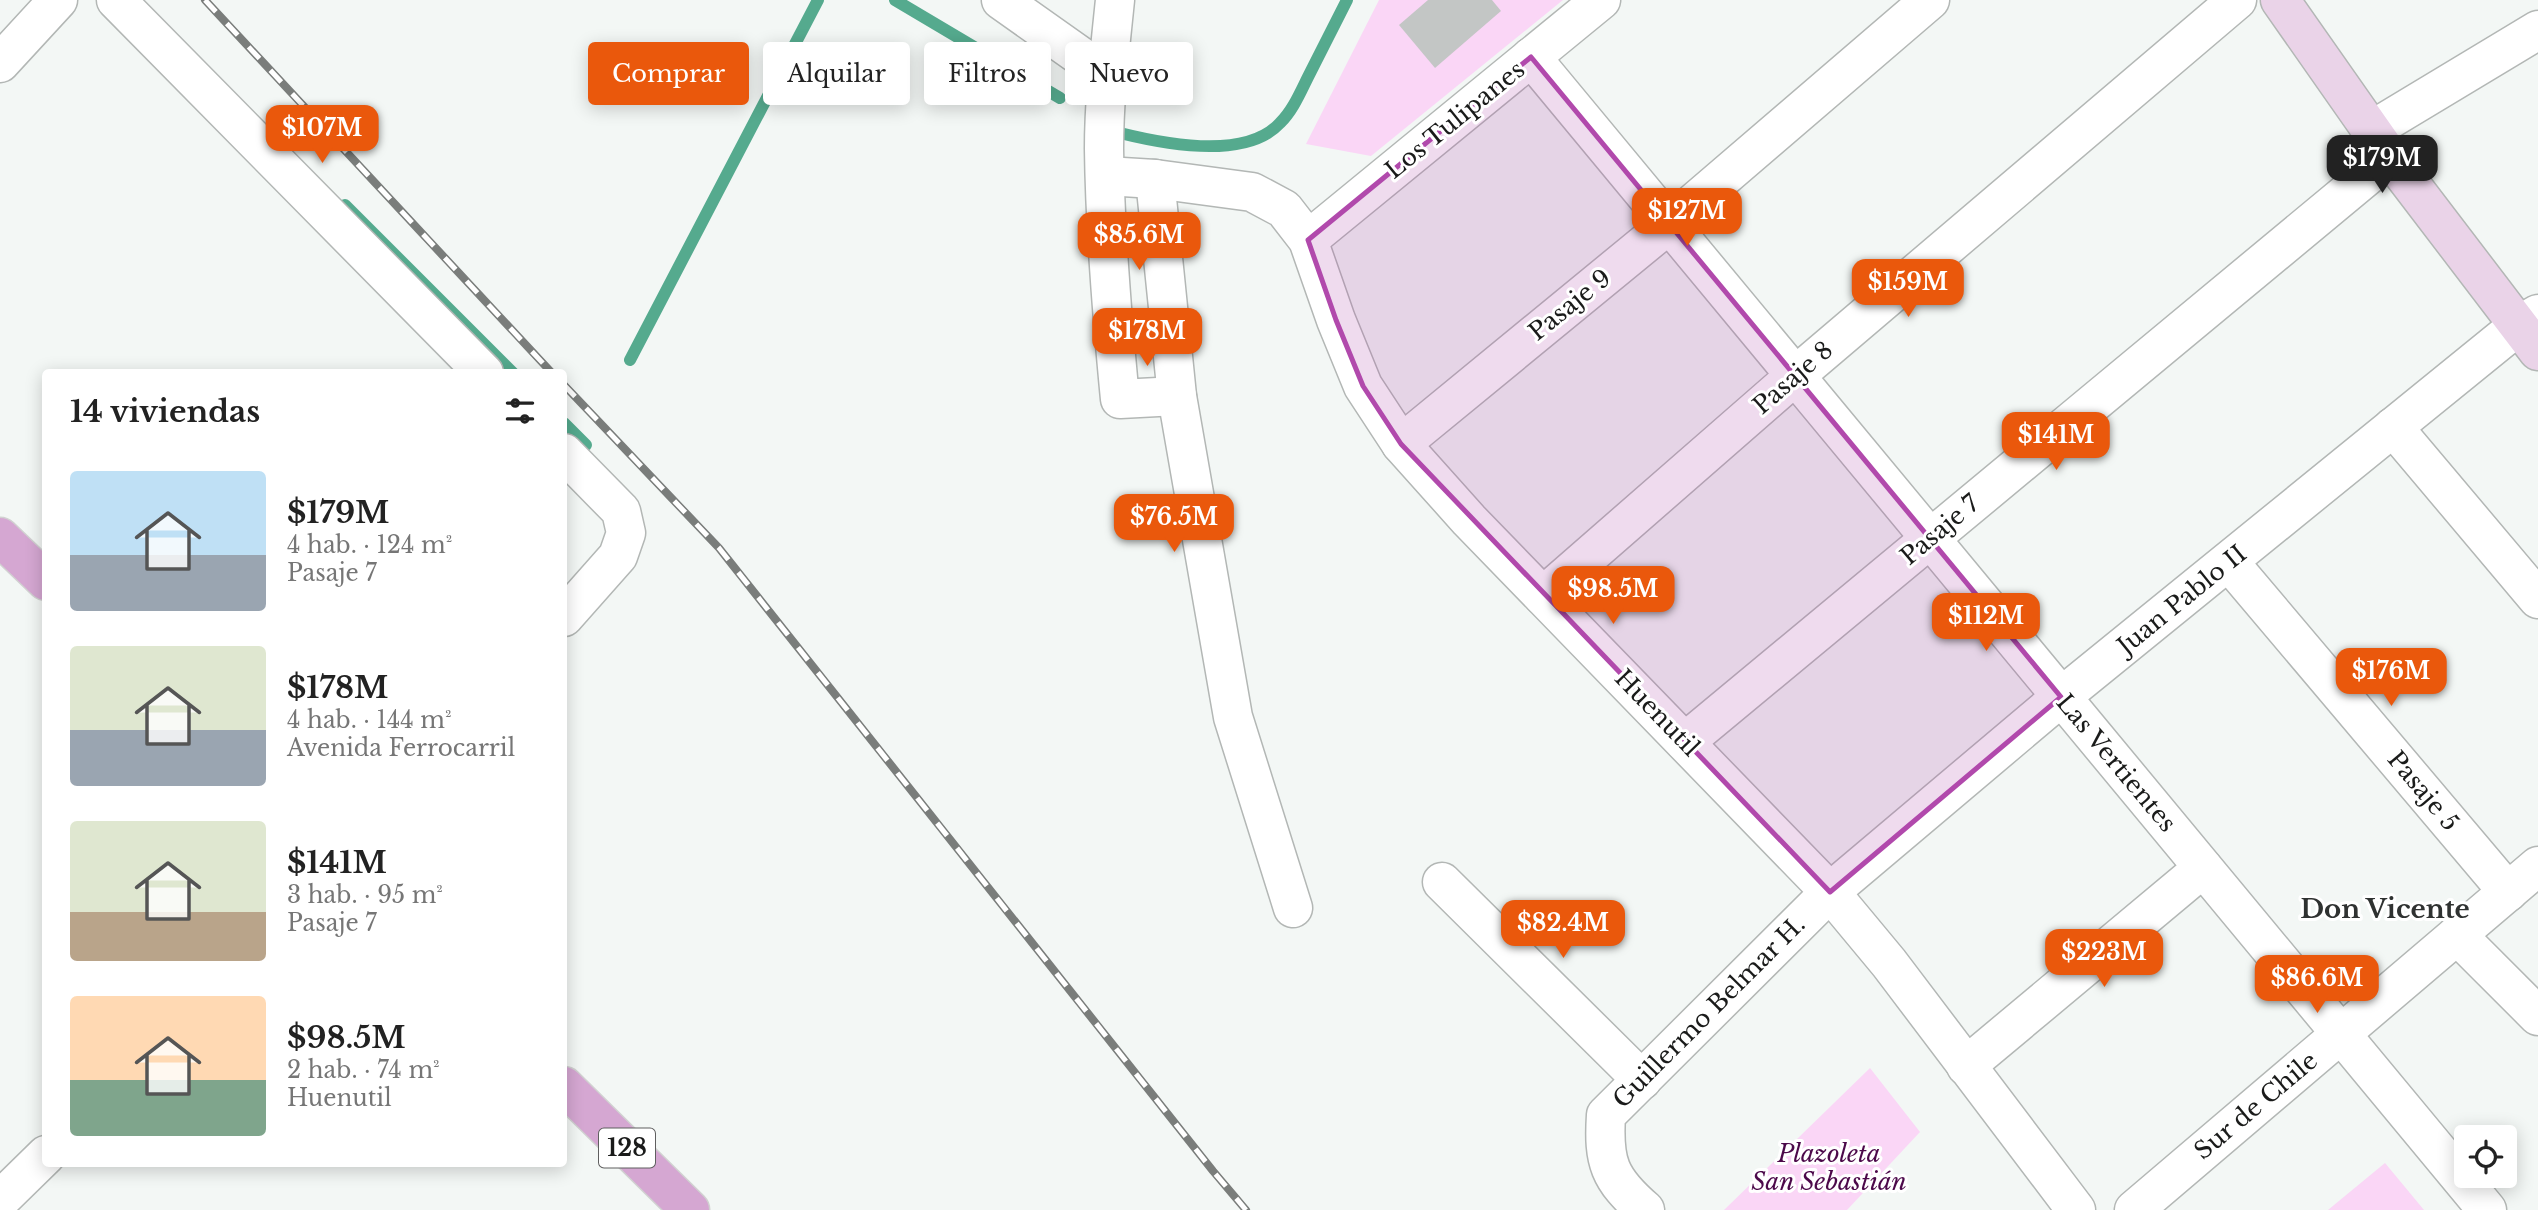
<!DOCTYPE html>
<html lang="es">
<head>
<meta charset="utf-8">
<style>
  body { margin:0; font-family:"Libre Baskerville",serif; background:#f2f2f2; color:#222; height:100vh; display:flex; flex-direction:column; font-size:26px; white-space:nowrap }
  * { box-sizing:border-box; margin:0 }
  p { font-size:23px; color:#767676 }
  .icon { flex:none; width:38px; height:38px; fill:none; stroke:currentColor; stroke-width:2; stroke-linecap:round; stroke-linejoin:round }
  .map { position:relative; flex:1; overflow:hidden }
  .drawer { position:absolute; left:42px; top:369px; width:525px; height:798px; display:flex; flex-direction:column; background:#fff; border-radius:7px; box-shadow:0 4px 18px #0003 }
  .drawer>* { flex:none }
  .banner { position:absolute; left:588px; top:42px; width:665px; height:63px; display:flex; gap:14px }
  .buttons { position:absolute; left:2454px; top:1125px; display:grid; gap:14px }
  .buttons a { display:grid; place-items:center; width:63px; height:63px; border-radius:7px; background:#fff; box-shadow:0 4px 18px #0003; font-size:35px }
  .price { position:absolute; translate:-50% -60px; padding:0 16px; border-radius:14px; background:#ea580c; color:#fff; font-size:23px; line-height:46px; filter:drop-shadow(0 2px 4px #0008) }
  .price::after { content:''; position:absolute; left:50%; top:42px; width:21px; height:16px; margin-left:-10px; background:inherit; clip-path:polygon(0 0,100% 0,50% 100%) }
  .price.current { background:#222; color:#fff }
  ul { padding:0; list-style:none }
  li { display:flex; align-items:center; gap:21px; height:175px; padding:0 28px }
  li span { display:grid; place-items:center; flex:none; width:196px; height:140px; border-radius:7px; color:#555 }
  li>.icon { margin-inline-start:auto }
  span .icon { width:84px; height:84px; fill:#fffc; stroke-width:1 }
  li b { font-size:30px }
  h2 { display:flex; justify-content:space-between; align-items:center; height:84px; padding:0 28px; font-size:30px }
  .pill { padding:0 24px; border-radius:7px; background:#fff; box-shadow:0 4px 18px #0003; font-size:24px; line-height:63px }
  .pill.current { background:#ea580c; color:#fff }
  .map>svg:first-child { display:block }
</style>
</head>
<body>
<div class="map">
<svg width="2538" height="1210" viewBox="0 0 2538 1210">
  <rect width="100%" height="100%" fill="#f3f7f5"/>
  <g fill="#fad6f6">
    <path d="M 1379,0 L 1563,0 L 1371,156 L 1306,144 Z"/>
    <path d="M 1870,1068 L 1920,1132 L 1847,1210 L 1724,1210 Z"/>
    <path d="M 2385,1163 L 2424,1210 L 2328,1210 Z"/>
  </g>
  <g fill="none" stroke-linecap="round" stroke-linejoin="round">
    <g stroke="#55aa8e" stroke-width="12">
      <path d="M 895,0 L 1060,98"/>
      <path d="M 1120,133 C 1164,144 1246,160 1280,123 C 1293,110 1300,93 1308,77 C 1321,51 1334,26 1347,0"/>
      <path d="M 345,205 L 513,373"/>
      <path d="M 630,360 L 818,0"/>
      <path d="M 564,423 L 586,445"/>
    </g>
  </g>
  <path fill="#c3c6c5" d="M 1428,0 L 1492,0 L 1501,11 L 1435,68 L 1399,25 Z"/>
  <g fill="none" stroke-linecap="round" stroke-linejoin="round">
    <defs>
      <g id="street">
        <path d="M 116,0 L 484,373"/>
        <path d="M 1001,0 L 1107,75"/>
        <path d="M 1115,0 C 1110,49 1104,99 1104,149 C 1105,232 1112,316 1120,399 L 1177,396"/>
        <path d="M 1531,57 L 2487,1210"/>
        <path d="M 0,63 L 58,0"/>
        <path d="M 2372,130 L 2538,30"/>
        <path d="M 1106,176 L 1155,179 L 1252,192 L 1284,209 L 1308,240 L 1336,320 L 1363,386 L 1401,444 L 1469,520 L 1830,892 L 1889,963 L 2076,1210"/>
        <path d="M 1155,179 L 1177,396 L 1233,717 L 1293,908"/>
        <path d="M 1308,240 L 1601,0"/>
        <path d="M 2393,427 L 2538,599"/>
        <path d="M 1401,444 L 1669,224 L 1930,0"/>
        <path d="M 564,453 L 621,511 L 626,533 L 618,556 L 564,617"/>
        <path d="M 2229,562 L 2508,892"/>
        <path d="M 1543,596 L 1795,376 L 2237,0"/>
        <path d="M 1685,742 L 2390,157"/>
        <path d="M 1442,882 L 1642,1080"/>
        <path d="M 2457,935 L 2538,1016"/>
        <path d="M 1966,1066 L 2203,868"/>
        <path d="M 0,1200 L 46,1155"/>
        <path d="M 1645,1210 C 1609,1179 1603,1162 1606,1115 L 1830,892 L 2061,697 L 2519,325 L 2538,314"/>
        <path d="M 2134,1210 L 2538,866"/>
      </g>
      <path id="secondary" d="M 2280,0 L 2390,157 L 2538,351"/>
      <g id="primary">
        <path d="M 0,537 L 46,581"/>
        <path d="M 564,1086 L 690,1210"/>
      </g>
    </defs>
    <use href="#street" stroke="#b3b7b5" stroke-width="41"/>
    <use href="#secondary" stroke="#b3b7b5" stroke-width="41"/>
    <use href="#primary" stroke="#d1d1d1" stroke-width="41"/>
    <use href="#street" stroke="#fff" stroke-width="38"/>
    <use href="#secondary" stroke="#ead3e8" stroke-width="38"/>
    <use href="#primary" stroke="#d5a7d2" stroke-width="38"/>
    <defs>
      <g id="rail">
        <path d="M 205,0 L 552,373"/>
        <path d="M 564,385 L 719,548 L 1213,1171 L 1246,1210"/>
      </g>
    </defs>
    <use href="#rail" stroke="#7a7d7b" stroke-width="8"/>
    <use href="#rail" stroke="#fff" stroke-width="5" stroke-dasharray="16" stroke-linecap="butt"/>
  </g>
  <path fill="#b149ac" fill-opacity="0.2" stroke="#b149ac" stroke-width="5" stroke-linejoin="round" d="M 1531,57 L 2061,697 L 1830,892 L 1401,444 L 1363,386 L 1336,320 L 1308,240 Z"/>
  <g text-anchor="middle" stroke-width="6" stroke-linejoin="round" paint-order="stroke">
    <rect fill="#fff" stroke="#5f5f5f" stroke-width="2" x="599" y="1128.5" width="56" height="39" rx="5"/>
    <g font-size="23" font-weight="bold" fill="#1a1b1a">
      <text x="627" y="1156">128</text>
    </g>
    <g font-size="24" fill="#1a1b1a" stroke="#fff">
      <text transform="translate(1455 120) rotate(-39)" y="8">Los Tulipanes</text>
      <text transform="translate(1570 305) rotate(-39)" y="8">Pasaje 9</text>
      <text transform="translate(1793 378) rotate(-41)" y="8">Pasaje 8</text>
      <text transform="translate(1940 530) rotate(-40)" y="8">Pasaje 7</text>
      <text transform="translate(2182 600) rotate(-39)" y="8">Juan Pablo II</text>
      <text transform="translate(1657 713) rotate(46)" y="8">Huenutil</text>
      <text transform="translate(2116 763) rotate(50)" y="8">Las Vertientes</text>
      <text transform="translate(2423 791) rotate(50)" y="8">Pasaje 5</text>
      <text transform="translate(1709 1012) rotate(-45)" y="8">Guillermo Belmar H.</text>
      <text transform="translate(2256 1106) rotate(-40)" y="8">Sur de Chile</text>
    </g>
    <g font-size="24" font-style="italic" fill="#4c094a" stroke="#fff">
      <text x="1829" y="1162">Plazoleta<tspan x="1829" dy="28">San Sebastián</tspan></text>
    </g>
    <g font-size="26" font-weight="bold" fill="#2f3231" stroke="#fff">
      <text x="2385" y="918">Don Vicente</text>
    </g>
  </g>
</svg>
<div class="buttons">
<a><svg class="icon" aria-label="locate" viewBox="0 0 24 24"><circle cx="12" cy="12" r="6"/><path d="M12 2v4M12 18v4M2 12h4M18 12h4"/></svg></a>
</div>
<b class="price" style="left:322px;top:165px">$107M</b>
<b class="price current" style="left:2382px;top:195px">$179M</b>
<b class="price" style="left:1687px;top:248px">$127M</b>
<b class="price" style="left:1139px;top:272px">$85.6M</b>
<b class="price" style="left:1908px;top:319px">$159M</b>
<b class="price" style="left:1147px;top:368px">$178M</b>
<b class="price" style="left:2056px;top:472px">$141M</b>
<b class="price" style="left:1174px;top:554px">$76.5M</b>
<b class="price" style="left:1613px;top:626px">$98.5M</b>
<b class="price" style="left:1986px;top:653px">$112M</b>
<b class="price" style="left:2391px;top:708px">$176M</b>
<b class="price" style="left:1563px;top:960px">$82.4M</b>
<b class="price" style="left:2104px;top:989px">$223M</b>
<b class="price" style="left:2317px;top:1015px">$86.6M</b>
<div class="banner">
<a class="pill current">Comprar</a>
<a class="pill">Alquilar</a>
<a class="pill">Filtros</a>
<a class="pill">Nuevo</a>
</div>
<section class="drawer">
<h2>14 viviendas<svg class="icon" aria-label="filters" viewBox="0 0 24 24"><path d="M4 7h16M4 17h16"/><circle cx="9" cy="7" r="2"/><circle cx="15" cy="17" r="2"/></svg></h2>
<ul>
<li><span style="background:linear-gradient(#bfe0f5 60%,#9aa5b1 0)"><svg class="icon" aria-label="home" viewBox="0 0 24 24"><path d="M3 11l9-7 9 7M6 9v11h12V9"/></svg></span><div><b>$179M</b><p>4 hab. · 124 m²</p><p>Pasaje 7</p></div></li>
<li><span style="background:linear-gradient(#dfe7d0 60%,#9aa5b1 0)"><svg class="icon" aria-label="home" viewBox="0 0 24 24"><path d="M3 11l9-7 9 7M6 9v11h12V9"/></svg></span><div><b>$178M</b><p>4 hab. · 144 m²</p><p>Avenida Ferrocarril</p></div></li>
<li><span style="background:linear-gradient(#dfe7d0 65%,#b9a48a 0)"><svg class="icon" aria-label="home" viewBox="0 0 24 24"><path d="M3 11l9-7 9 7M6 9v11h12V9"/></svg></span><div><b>$141M</b><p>3 hab. · 95 m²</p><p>Pasaje 7</p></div></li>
<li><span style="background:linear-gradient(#ffd9b3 60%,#7fa58c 0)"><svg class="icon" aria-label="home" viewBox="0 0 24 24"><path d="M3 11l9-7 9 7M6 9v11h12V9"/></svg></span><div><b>$98.5M</b><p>2 hab. · 74 m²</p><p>Huenutil</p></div></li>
</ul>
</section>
</div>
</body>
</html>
